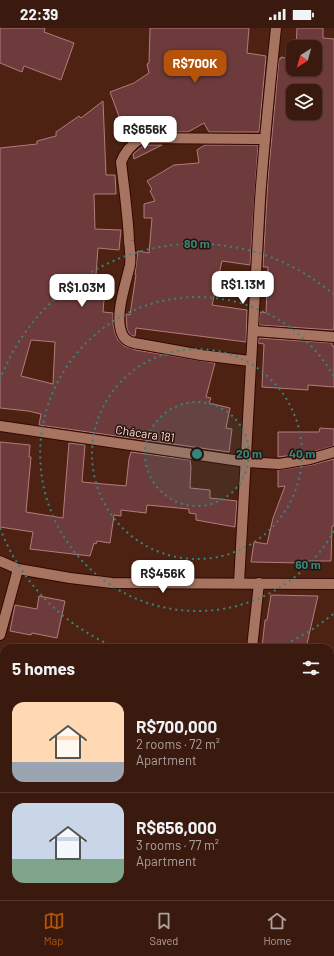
<!DOCTYPE html>
<html lang="en">
<head>
<meta charset="utf-8">
<style>
  body { margin:0; font-family:Barlow,sans-serif; background:#45271c; color:#f1f3f6; height:100vh; display:flex; flex-direction:column; font-size:15px; white-space:nowrap }
  * { box-sizing:border-box; margin:0 }
  p { font-size:13px; color:#aba19e }
  .icon { flex:none; width:22px; height:22px; fill:none; stroke:currentColor; stroke-width:2; stroke-linecap:round; stroke-linejoin:round }
  .map { position:relative; flex:1; overflow:hidden }
  .drawer { position:absolute; left:0px; top:616px; width:334px; height:256px; display:flex; flex-direction:column; background:#3a1a0e; border-radius:12px 12px 0 0; box-shadow:0 1px 3px #0004,0 0 0 1px #54382e }
  .drawer>* { flex:none }
  .needle { width:26px; rotate:217deg }
  .tools { position:absolute; left:286px; top:12px; display:grid; gap:8px }
  .tools a { display:grid; place-items:center; width:36px; height:36px; border-radius:8px; background:#3a1a0e; box-shadow:0 1px 3px #0004,0 0 0 1px #54382e; font-size:20px }
  .price { position:absolute; translate:-50% -34px; padding:0 9px; border-radius:8px; background:#fff; color:#222; font-size:13px; line-height:26px; filter:drop-shadow(0 1px 2px #0008) }
  .price::after { content:''; position:absolute; left:50%; top:24px; width:12px; height:9px; margin-left:-6px; background:inherit; clip-path:polygon(0 0,100% 0,50% 100%) }
  .price.selected { background:#b45309; color:#fff }
  ul { padding:0; list-style:none }
  li { display:flex; align-items:center; gap:12px; height:100px; padding:0 12px }
  li+li { border-top:1px solid #54382e }
  li span { display:grid; place-items:center; flex:none; width:112px; height:80px; border-radius:12px; color:#555 }
  li>.icon { margin-inline-start:auto }
  span .icon { width:48px; height:48px; fill:#fffc; stroke-width:1 }
  li b { font-size:17px }
  h2 { display:flex; justify-content:space-between; align-items:center; height:48px; padding:0 12px; font-size:17px }
  .status { display:flex; justify-content:space-between; align-items:center; height:28px; padding:0 20px; background:#3a1a0e; direction:ltr }
  .status svg { height:11px; fill:currentColor }
  .tabs { display:flex; justify-content:space-around; align-items:center; height:56px; border-top:1px solid #54382e; background:#3a1a0e; font-size:11px; color:#aba19e }
  .tabs a { display:grid; justify-items:center; gap:2px }
  .tabs .selected { color:#b45309 }
  .map>svg:first-child { display:block }
</style>
</head>
<body>
<div class="status"><b>22:39</b><svg viewBox="0 0 49 12"><path d="M0 12V9h3v3zM5 12V6h3v6zM10 12V3h3v9zM15 12V0h3v12zM26 1h20v11H26zM47 4h2v5h-2z"/></svg></div>
<div class="map">
<svg width="334" height="872" viewBox="0 0 334 872">
  <rect width="100%" height="100%" fill="#4e2212"/>
  <g fill="#692508">
    <path d="M 0,740 L 4,740 L 4,850 L 0,849 Z"/>
    <path d="M 50,868 L 292,868 L 319,872 L 60,872 Z"/>
  </g>
  <g fill="none" stroke-linecap="round" stroke-linejoin="round">
    <g stroke="#13252b" stroke-width="5">
      <path d="M 0,817 L 4,819"/>
      <path d="M 113,868 L 118,870 L 129,872"/>
    </g>
  </g>
  <g fill="#6e3b3c" stroke="#b37b7a" fill-rule="evenodd">
    <path d="M 0,0 L 45,0 L 44,4 L 74,15 L 61,52 L 24,38 L 22,44 L 0,35 Z"/>
    <path d="M 150,0 L 249,0 L 247,25 L 266,28 L 259,104 L 209,104 L 204,95 L 188,104 L 142,104 L 128,113 L 110,64 L 134,55 L 149,45 L 147,36 L 149,35 Z"/>
    <path d="M 297,0 L 323,0 L 323,10 L 334,11 L 334,299 L 333,302 L 259,297 L 260,284 L 266,285 L 268,239 L 263,239 L 268,151 L 279,31 L 281,31 L 281,29 L 293,32 L 293,41 L 315,41 L 315,19 L 296,19 ZM 293,63 L 315,63 L 315,85 L 293,85 Z"/>
    <path d="M 103,73 L 106,147 L 115,147 L 116,166 L 94,166 L 95,201 L 121,202 L 119,222 L 98,220 L 95,260 L 105,259 L 103,284 L 113,285 L 113,296 L 115,305 L 118,312 L 124,318 L 136,322 L 215,335 L 206,369 L 211,370 L 209,375 L 230,380 L 226,400 L 232,401 L 229,424 L 39,397 L 41,386 L 28,383 L 0,380 L 0,120 L 37,116 L 37,113 L 56,108 L 56,104 L 79,88 L 81,90 ZM 31,312 L 55,314 L 53,356 L 21,348 Z"/>
    <path d="M 144,117 L 162,117 L 134,131 L 133,126 Z"/>
    <path d="M 205,117 L 258,117 L 250,237 L 222,233 L 212,277 L 247,282 L 246,314 L 136,300 L 135,308 L 133,308 L 129,305 L 127,301 L 126,286 L 130,287 L 136,247 L 135,246 L 138,223 L 149,225 L 152,190 L 144,190 L 144,176 L 155,173 L 150,163 L 152,161 L 147,153 L 174,137 L 199,135 L 197,122 Z"/>
    <path d="M 259,310 L 332,315 L 332,318 L 334,318 L 334,359 L 308,357 L 308,362 L 262,359 L 264,316 L 258,315 Z"/>
    <path d="M 320,400 L 334,401 L 334,418 L 309,425 L 278,429 L 278,404 L 319,404 Z"/>
    <path d="M 0,414 L 30,417 L 29,429 L 31,429 L 26,484 L 63,490 L 69,415 L 85,417 L 82,454 L 126,458 L 129,431 L 131,424 L 190,432 L 191,439 L 190,460 L 210,462 L 210,470 L 237,473 L 235,499 L 196,492 L 196,486 L 189,485 L 189,481 L 147,477 L 146,485 L 121,482 L 121,488 L 114,487 L 110,515 L 97,513 L 96,516 L 94,515 L 90,528 L 30,521 L 33,504 L 0,499 Z"/>
    <path d="M 334,431 L 334,498 L 332,498 L 331,533 L 303,533 L 303,535 L 251,534 L 254,514 L 267,516 L 273,490 L 285,458 L 278,459 L 278,442 L 311,437 Z"/>
    <path d="M 271,567 L 318,568 L 306,620 L 262,620 L 265,592 L 267,592 Z"/>
    <path d="M 39,568 L 65,573 L 57,610 L 32,605 L 31,607 L 10,603 L 15,577 L 37,581 Z"/>
  </g>
  <g fill="none" stroke-linecap="round" stroke-linejoin="round">
    <defs>
      <g id="minor">
        <path d="M 253,303 L 334,309"/>
        <path d="M 250,333 L 201,327 L 140,316 C 131,315 124,313 121,303 C 115,286 126,255 130,237 C 131,230 130,221 129,213 C 128,187 124,160 121,134 C 125,123 132,116 142,110 L 265,111"/>
        <path d="M 0,398 L 247,434 L 279,436 L 310,431 L 334,424"/>
        <path d="M 0,533 L 18,541 L 70,550 L 112,555 L 334,556"/>
        <path d="M 239,555 C 247,427 252,299 260,172 C 264,114 270,57 276,0"/>
        <path d="M 0,607 L 18,541"/>
        <path d="M 252,620 L 259,555"/>
        <path d="M 330,664 L 334,664"/>
        <path d="M 330,771 L 334,771"/>
      </g>
    </defs>
    <use href="#minor" stroke="#320800" stroke-width="12"/>
    <use href="#minor" stroke="#a77462" stroke-width="10"/>
  </g>
  <circle cx="197" cy="426" r="52" fill="#33867d" fill-opacity=".12"/>
  <g fill="none" stroke="#33867d" stroke-width="2" stroke-dasharray="2 4">
    <circle cx="197" cy="426" r="52"/>
    <circle cx="197" cy="426" r="105"/>
    <path d="M334 503A157 157 0 1 1 334 349"/>
    <path d="M333 586A210 210 0 0 1 279 619M115 619A210 210 0 0 1 0 500M0 352A210 210 0 0 1 333 266"/>
  </g>
  <g text-anchor="middle" stroke-width="3" stroke-linejoin="round" paint-order="stroke">
    <g font-size="12" fill="#fcdfd5" stroke="#27130c">
      <text transform="translate(145 406) rotate(8)" y="4">Chácara 181</text>
    </g>
  </g>
  <circle cx="197" cy="426" r="6" fill="#33867d" stroke="#27130c" stroke-width="2"/>
  <g font-size="12" text-anchor="middle" font-weight="bold" fill="#33867d" stroke="#27130c" stroke-width="3" stroke-linejoin="round" paint-order="stroke">
    <text x="197" y="220">80 m</text>
    <text x="249" y="430">20 m</text>
    <text x="302" y="430">40 m</text>
    <text x="308" y="541">60 m</text>
  </g>
</svg>
<div class="tools">
<a><svg class="needle" viewBox="-14 -14 28 28"><path d="M0-13l5 13h-10z" fill="#e53935"/><path d="M0 13l5-13h-10z" fill="#aba19e"/></svg></a>
<a><svg class="icon" aria-label="layers" viewBox="0 0 24 24"><path d="M12 4l9 5-9 5-9-5zM3 14l9 5 9-5"/></svg></a>
</div>
<b class="price selected" style="left:195px;top:56px">R$700K</b>
<b class="price" style="left:145px;top:122px">R$656K</b>
<b class="price" style="left:243px;top:277px">R$1.13M</b>
<b class="price" style="left:82px;top:280px">R$1.03M</b>
<b class="price" style="left:163px;top:566px">R$456K</b>
<section class="drawer">
<h2>5 homes<svg class="icon" aria-label="filters" viewBox="0 0 24 24"><path d="M4 7h16M4 17h16"/><circle cx="9" cy="7" r="2"/><circle cx="15" cy="17" r="2"/></svg></h2>
<ul>
<li><span style="background:linear-gradient(#ffd9b3 75%,#9aa5b1 0)"><svg class="icon" aria-label="home" viewBox="0 0 24 24"><path d="M3 11l9-7 9 7M6 9v11h12V9"/></svg></span><div><b>R$700,000</b><p>2 rooms · 72 m²</p><p>Apartment</p></div></li>
<li><span style="background:linear-gradient(#c9d6e8 70%,#7fa58c 0)"><svg class="icon" aria-label="home" viewBox="0 0 24 24"><path d="M3 11l9-7 9 7M6 9v11h12V9"/></svg></span><div><b>R$656,000</b><p>3 rooms · 77 m²</p><p>Apartment</p></div></li>
</ul>
</section>
</div>
<nav class="tabs">
<a class="selected"><svg class="icon" aria-label="map" viewBox="0 0 24 24"><path d="M3 6l6-2 6 2 6-2v14l-6 2-6-2-6 2zM9 4v14M15 6v14"/></svg>Map</a>
<a><svg class="icon" aria-label="saved" viewBox="0 0 24 24"><path d="M7 4h10v16l-5-4-5 4z"/></svg>Saved</a>
<a><svg class="icon" aria-label="home" viewBox="0 0 24 24"><path d="M3 11l9-7 9 7M6 9v11h12V9"/></svg>Home</a>
</nav>
</body>
</html>
